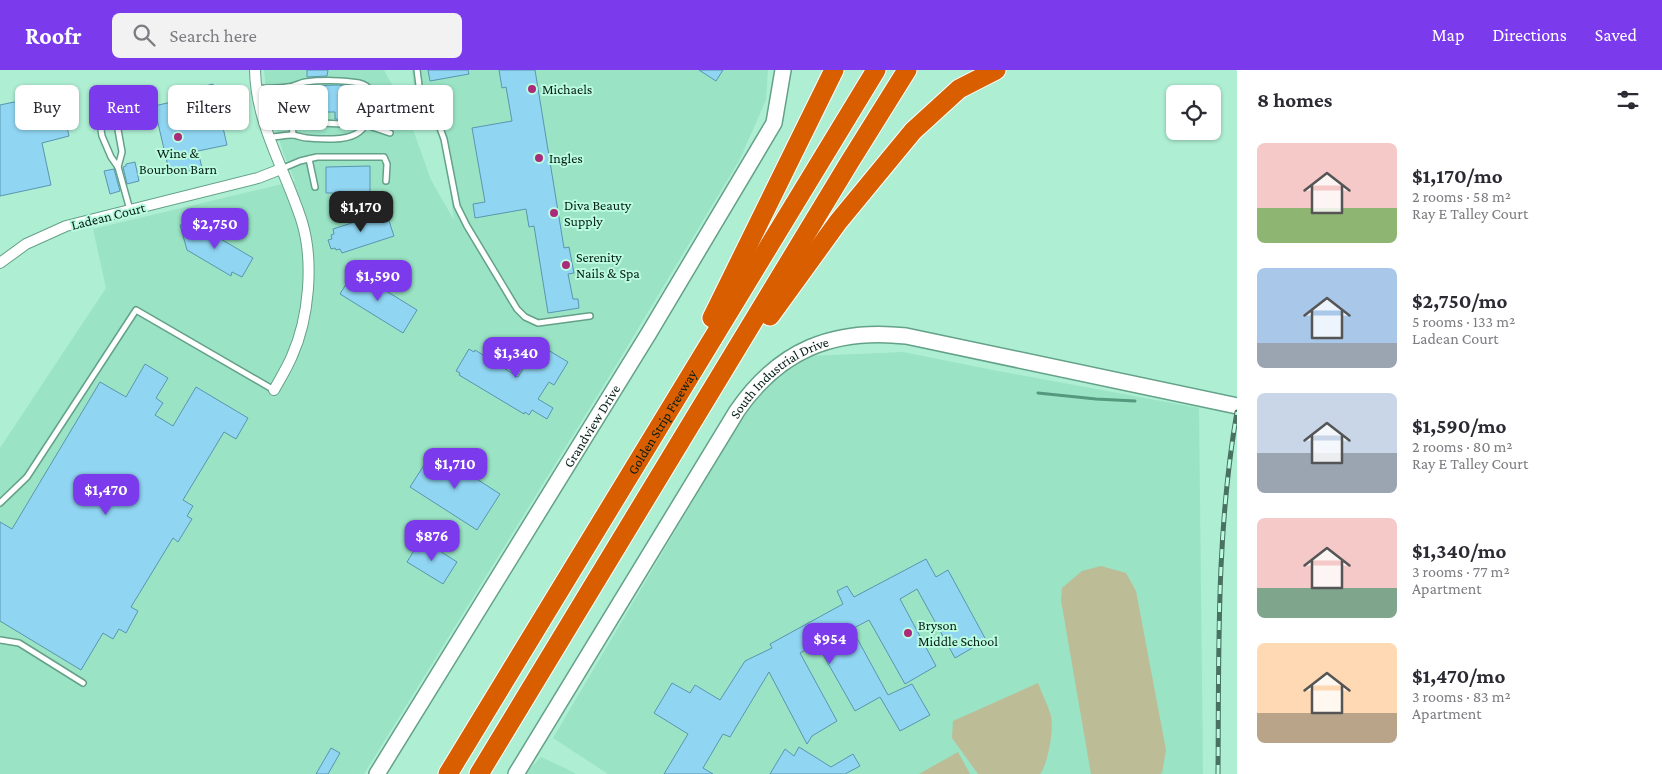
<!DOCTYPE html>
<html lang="en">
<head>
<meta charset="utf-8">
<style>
  body { margin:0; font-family:"Crimson Pro",serif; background:#f2f2f3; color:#2b2b33; height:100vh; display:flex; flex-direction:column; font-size:19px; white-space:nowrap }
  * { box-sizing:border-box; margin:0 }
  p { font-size:16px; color:#7c7c81 }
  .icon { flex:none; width:28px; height:28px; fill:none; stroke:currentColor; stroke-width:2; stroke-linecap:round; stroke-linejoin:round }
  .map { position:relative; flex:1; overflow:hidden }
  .side { display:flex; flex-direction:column; background:#fff; width:425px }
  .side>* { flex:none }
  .banner { position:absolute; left:15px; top:15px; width:475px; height:45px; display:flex; gap:10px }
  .tools { position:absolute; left:1166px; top:15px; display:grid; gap:10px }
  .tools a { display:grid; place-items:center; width:55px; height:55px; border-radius:8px; background:#fff; box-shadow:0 1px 4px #0004; font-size:25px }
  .price { position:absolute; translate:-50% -42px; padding:0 11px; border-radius:10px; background:#7c3aed; color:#fff; font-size:16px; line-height:32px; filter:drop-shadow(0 1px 2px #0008) }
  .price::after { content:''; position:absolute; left:50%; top:30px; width:15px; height:11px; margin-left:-8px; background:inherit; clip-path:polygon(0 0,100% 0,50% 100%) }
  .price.selected { background:#222; color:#fff }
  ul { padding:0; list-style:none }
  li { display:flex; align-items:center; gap:15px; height:125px; padding:0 20px }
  li span { display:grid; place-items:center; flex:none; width:140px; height:100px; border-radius:8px; color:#555 }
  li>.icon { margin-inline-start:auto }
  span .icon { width:60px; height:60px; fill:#fffc; stroke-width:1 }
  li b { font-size:21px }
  h2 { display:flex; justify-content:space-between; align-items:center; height:60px; padding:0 20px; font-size:21px }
  .pill { padding:0 18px; border-radius:8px; background:#fff; box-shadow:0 1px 4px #0004; font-size:18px; line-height:45px }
  .pill.selected { background:#7c3aed; color:#fff }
  header { display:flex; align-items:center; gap:30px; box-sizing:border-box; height:70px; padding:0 25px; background:#7c3aed; color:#fff }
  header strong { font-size:24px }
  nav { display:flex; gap:28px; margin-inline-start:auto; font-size:18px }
  .search { width:350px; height:45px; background:#f2f2f3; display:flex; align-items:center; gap:12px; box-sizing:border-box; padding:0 18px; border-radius:8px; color:#7c7c81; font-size:19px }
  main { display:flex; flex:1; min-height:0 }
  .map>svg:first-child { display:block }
</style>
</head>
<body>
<header>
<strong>Roofr</strong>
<div class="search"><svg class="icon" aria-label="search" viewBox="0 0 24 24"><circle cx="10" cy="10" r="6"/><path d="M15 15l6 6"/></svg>Search here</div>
<nav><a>Map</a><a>Directions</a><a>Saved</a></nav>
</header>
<main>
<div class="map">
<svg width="1237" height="704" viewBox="0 0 1237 704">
  <rect width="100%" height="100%" fill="#aeeed3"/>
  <g fill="#9ae3c5">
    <path d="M 264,0 L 384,0 L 406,40 L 431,110 L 454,150 L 443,68 L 416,36 L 412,0 L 768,0 L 766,30 L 740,89 L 618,292 L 364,704 L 0,704 L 0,378 L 106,218 L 93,159 L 295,111 L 283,82 L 267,30 Z"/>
    <path d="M 903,282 L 998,301 L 1199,338 L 1203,704 L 608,704 L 553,668 L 739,353 L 774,308 L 810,286 Z"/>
    <path d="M 541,687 L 567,699 L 576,704 L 525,704 Z"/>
  </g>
  <g fill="#bcbc96">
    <path d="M 1101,496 L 1126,503 L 1136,521 L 1166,680 L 1162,703 L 1160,704 L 1091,704 L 1061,530 L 1062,518 L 1082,501 Z"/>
    <path d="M 1038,613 C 1042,624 1048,635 1051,646 C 1054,659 1048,694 1040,704 L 978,704 L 952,668 L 953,651 Z"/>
    <path d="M 958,682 L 970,704 L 919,704 Z"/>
  </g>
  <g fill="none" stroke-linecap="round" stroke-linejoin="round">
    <path stroke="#54987e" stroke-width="3" d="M 1038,323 L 1096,329 L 1135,331"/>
  </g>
  <g fill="#90d5f2" stroke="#5996af">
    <path d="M 307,0 L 328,0 L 327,6 L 307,7 Z"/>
    <path d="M 428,0 L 468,0 L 469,4 L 430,11 Z"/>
    <path d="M 499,0 L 535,0 L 564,178 L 569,177 L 574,203 L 568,204 L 573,229 L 578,229 L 579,238 L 548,243 L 534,156 L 529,157 L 526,139 L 475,148 L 473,134 L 485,132 L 472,58 L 512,51 L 506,17 L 502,18 Z"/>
    <path d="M 699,0 L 723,0 L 716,11 Z"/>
    <path d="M 213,14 L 227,75 L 198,81 L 202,98 L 170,105 L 154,36 L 194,27 L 193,19 Z"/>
    <path d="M 339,15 L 348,16 L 348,19 L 359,19 L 355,24 L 357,29 L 349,29 L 349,50 L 335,49 L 335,42 L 320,42 L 320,49 L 317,50 L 316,53 L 320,59 L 307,59 L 307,56 L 311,52 L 310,49 L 307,48 L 307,28 L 310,27 L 311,24 L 307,20 L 307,16 Z"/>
    <path d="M 60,26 L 69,66 L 42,73 L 51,115 L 0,126 L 0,35 L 14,32 L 19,34 Z"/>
    <path d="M 135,92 L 139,111 L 127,114 L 123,97 L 126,96 L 126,94 Z"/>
    <path d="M 370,96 L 370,123 L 326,123 L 326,97 Z"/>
    <path d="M 114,99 L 120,121 L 110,124 L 104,101 Z"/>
    <path d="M 386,142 L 394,166 L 342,183 L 340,179 L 336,180 L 335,178 L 331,179 L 328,170 L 332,169 L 331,165 L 334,164 L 333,159 Z"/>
    <path d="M 192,152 L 253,188 L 242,207 L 232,202 L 231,206 L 187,180 L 180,155 Z"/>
    <path d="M 354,201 L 417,240 L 403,263 L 340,224 Z"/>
    <path d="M 538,274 L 568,292 L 554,315 L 549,312 L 538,329 L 553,338 L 547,349 L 532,340 L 529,345 L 525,342 L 524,344 L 459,305 L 460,303 L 456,301 L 469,279 L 474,282 L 475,280 L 518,307 Z"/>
    <path d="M 145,294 L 168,308 L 156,328 L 163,333 L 155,345 L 173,356 L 196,317 L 248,348 L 236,369 L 224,362 L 183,430 L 193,436 L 187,446 L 192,449 L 178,472 L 173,468 L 131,537 L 138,541 L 126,563 L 119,559 L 113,569 L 103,563 L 81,600 L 0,551 L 0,452 L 12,459 L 100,312 L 126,327 Z"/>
    <path d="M 433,381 L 500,424 L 477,460 L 410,417 Z"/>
    <path d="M 421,469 L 457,492 L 443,514 L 407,492 Z"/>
    <path d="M 926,489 L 936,507 L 948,500 L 986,570 L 955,588 L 917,519 L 900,529 L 936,596 L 905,614 L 869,550 L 852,559 L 888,625 L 912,614 L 930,645 L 900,661 L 880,627 L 855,641 L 817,574 L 800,583 L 837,651 L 812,666 L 807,674 L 769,602 L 730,667 L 723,664 L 703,698 L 713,704 L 664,704 L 688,664 L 654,643 L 672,613 L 690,623 L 695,615 L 720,630 L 745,591 L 772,578 L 770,574 L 843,534 L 837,521 L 847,516 L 854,527 Z"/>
    <path d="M 799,677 L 831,697 L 853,684 L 860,696 L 845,704 L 770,704 L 785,679 L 794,686 Z"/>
    <path d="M 331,678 L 340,683 L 328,704 L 316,704 Z"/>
  </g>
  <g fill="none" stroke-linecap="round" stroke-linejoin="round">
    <defs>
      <g id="lane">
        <path d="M 417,0 L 420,23 L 437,50 L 444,69 L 457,136 L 467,156 L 517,239 L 525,247 L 538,253 L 590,246"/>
        <path d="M 289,17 L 293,65"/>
        <path d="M 257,18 C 267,18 277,19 287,17 C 294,17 299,13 305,12 C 320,10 344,10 359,13 C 383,18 373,55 356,64 C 344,71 321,69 307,68 C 302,68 297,65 292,65 C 285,65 277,67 269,67"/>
        <path d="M 289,24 L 307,24"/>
        <path d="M 359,25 L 372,26"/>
        <path d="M 115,31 L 115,43 L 122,82 L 118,97"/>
        <path d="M 292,52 L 307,52"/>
        <path d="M 320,53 L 366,55 L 390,63"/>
        <path d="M 309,89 L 315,117"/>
        <path d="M 281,99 L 300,91 L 317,87 L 384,87 L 387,94 L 386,111"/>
        <path d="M 130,140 L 118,97 L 111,87 L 102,66 L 99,47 L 105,36 L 115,31 L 136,25"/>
        <path d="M 0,433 L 27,407 L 136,240 L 274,320"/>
        <path d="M 0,570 L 19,573 L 83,613"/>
      </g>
      <g id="street">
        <path d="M 255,0 C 256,55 286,101 302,152 C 314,192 309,248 292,286 C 287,298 280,309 274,320"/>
        <path d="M 0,193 L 26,174 L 66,156 L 258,108 L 281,99"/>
      </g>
      <g id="secondary">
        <path id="s1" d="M 377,704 L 649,263 L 774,53 L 783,0"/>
        <path id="s2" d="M 516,704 L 737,341 C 779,280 833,258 906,266 L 1237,336"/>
      </g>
      <g id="highway">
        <path d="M 770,246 L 838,152 L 913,61 L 959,19 L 996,0"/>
        <path d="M 712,248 L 834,0"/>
        <path id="s3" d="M 448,704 L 876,0"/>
        <path d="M 479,704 L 849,93 L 907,0"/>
      </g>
    </defs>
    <use href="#lane" stroke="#64a189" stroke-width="8"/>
    <use href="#street" stroke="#64a189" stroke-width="12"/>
    <use href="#secondary" stroke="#64a189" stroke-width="18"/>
    <use href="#highway" stroke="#fff" stroke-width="21"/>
    <use href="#lane" stroke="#fff" stroke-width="5"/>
    <use href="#street" stroke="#fff" stroke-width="10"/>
    <use href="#secondary" stroke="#fff" stroke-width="15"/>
    <use href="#highway" stroke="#d95e00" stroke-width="19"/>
    <defs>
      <path id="rail" d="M 1218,704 C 1219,583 1216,462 1237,342"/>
    </defs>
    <use href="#rail" stroke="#487161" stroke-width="5"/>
    <use href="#rail" stroke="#bbfbe0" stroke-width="3" stroke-dasharray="9" stroke-linecap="butt"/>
  </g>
  <g fill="#aa2b7a" stroke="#bbfbe0" stroke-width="2">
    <circle cx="532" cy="19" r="5"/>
    <circle cx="178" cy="67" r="5"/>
    <circle cx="539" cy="88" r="5"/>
    <circle cx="554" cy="143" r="5"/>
    <circle cx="566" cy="195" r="5"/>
    <circle cx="908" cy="563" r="5"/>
  </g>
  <g text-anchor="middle" stroke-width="4" stroke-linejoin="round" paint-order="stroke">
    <g font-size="14" fill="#041e15" stroke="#bbfbe0" text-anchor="start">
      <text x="542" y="24">Michaels</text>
      <text x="178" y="88" text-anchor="middle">Wine &amp;<tspan x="178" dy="16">Bourbon Barn</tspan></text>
      <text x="549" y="93">Ingles</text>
      <text x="564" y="140">Diva Beauty<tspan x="564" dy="16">Supply</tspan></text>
      <text x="576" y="192">Serenity<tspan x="576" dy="16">Nails &amp; Spa</tspan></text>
      <text x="918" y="560">Bryson<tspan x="918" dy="16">Middle School</tspan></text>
    </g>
    <g font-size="14" fill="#041e15" stroke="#bbfbe0">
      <text transform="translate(108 146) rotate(-14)" y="5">Ladean Court</text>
      <text dy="5" stroke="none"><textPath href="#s2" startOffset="480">South Industrial Drive</textPath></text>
      <text dy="5" stroke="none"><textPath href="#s3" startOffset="412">Golden Strip Freeway</textPath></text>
      <text dy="5" stroke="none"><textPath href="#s1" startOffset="409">Grandview Drive</textPath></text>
    </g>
  </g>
</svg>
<div class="tools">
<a><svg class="icon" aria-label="locate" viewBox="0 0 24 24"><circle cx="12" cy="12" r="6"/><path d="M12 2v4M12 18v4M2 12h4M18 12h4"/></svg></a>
</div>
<b class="price selected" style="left:361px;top:163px">$1,170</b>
<b class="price" style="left:215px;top:180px">$2,750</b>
<b class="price" style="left:378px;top:232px">$1,590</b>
<b class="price" style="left:516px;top:309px">$1,340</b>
<b class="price" style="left:455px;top:420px">$1,710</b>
<b class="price" style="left:106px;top:446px">$1,470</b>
<b class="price" style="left:432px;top:492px">$876</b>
<b class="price" style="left:830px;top:595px">$954</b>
<div class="banner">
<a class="pill">Buy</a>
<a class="pill selected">Rent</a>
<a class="pill">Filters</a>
<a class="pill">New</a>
<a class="pill">Apartment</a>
</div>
</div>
<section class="side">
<h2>8 homes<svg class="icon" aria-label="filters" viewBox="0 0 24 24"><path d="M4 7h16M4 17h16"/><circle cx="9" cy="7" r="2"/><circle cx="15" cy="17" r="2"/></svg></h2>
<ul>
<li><span style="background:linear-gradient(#f6c9c9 65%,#8fb573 0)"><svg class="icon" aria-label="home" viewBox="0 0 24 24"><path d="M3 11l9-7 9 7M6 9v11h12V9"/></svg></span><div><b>$1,170/mo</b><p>2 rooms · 58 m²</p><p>Ray E Talley Court</p></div></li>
<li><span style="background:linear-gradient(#a9c7e8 75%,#9aa5b1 0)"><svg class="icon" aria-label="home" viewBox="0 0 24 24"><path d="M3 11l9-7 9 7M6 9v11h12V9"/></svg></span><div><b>$2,750/mo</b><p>5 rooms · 133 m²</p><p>Ladean Court</p></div></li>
<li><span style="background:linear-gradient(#c9d6e8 60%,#9aa5b1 0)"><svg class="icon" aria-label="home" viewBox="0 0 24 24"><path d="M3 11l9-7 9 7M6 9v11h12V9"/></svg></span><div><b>$1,590/mo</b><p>2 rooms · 80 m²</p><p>Ray E Talley Court</p></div></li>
<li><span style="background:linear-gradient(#f6c9c9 70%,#7fa58c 0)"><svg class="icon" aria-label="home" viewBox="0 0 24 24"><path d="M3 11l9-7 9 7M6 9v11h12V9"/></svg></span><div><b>$1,340/mo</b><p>3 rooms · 77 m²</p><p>Apartment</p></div></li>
<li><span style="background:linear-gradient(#ffd9b3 70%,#b9a48a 0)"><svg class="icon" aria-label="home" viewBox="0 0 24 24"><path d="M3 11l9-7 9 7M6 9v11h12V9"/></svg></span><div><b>$1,470/mo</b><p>3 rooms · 83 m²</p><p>Apartment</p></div></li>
</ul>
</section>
</main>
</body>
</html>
